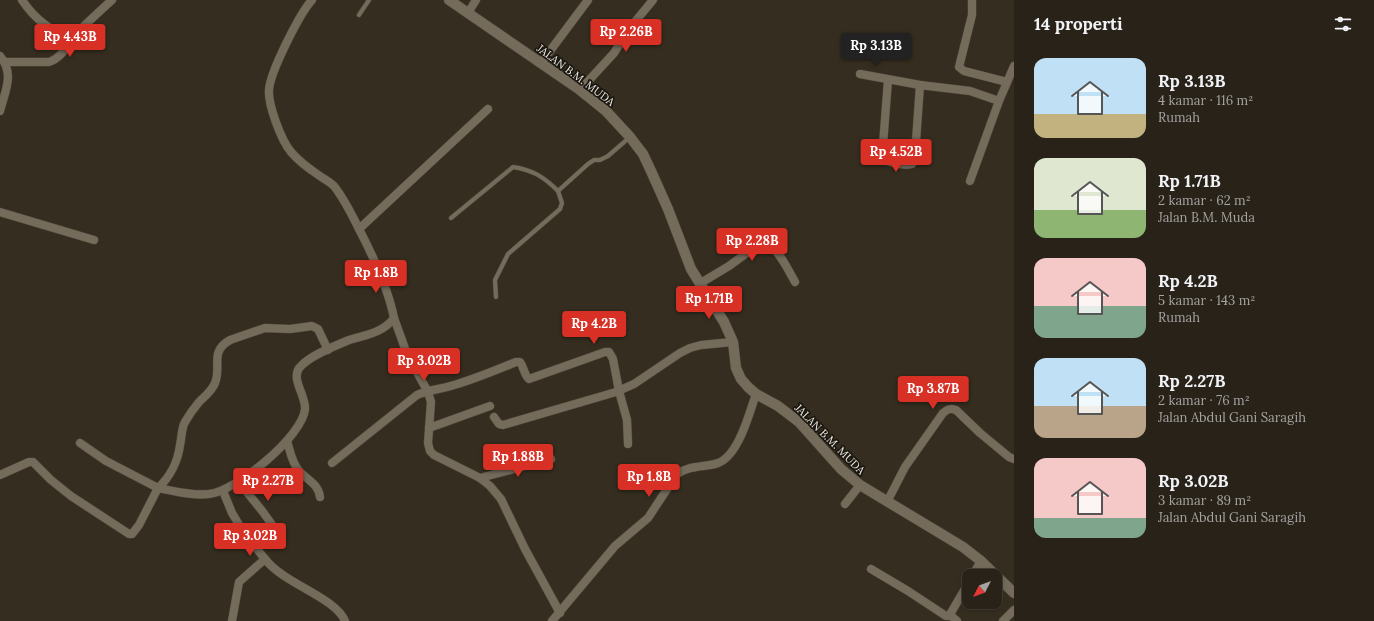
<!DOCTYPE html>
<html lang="id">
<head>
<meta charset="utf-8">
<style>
  body { margin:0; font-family:Lora,serif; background:#302a21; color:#f1f3f6; height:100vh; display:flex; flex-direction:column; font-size:15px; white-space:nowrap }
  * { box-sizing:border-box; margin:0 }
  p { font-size:13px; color:#a5a4a2 }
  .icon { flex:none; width:22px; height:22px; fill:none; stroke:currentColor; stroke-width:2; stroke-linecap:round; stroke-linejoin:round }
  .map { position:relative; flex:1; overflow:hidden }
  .panel { display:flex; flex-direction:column; background:#282218; width:360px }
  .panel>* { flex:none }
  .needle { width:26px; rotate:228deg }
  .controls { position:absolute; left:962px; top:569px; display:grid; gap:8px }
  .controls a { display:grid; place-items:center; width:40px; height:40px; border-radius:8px; background:#282218; box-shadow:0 2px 6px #0003,0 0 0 1px #443f37; font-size:20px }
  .price { position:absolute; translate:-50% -34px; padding:0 9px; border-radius:4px; background:#d93025; color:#fff; font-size:13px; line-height:26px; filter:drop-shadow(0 1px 2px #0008) }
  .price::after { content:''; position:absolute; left:50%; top:24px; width:12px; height:9px; margin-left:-6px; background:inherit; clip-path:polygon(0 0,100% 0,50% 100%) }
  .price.selected { background:#222; color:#fff }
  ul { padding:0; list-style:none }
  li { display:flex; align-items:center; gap:12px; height:100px; padding:0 20px }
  li span { display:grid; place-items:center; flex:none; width:112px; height:80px; border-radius:12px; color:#555 }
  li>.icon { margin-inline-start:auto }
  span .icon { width:48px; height:48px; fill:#fffc; stroke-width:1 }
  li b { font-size:17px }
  h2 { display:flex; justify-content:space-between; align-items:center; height:48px; padding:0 20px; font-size:17px }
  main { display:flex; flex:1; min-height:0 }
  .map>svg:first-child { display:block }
</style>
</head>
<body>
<main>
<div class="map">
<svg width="1014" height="621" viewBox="0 0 1014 621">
  <rect width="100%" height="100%" fill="#352e20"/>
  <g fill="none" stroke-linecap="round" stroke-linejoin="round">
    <defs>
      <g id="service">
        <path d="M 359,15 L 369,0"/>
        <path d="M 451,218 L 513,167 C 533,170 544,177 558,191"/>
        <path d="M 496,297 L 495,280 L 508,254 L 560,209 L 562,203 L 558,191 L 588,164 L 594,160 L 600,160 L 608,156 L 630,137"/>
      </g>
      <g id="minor">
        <path d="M 22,0 C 36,21 50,29 71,40"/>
        <path d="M 312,0 C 300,13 270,72 269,90 C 268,105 281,140 291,152 C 298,160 308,168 317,174 C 322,178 329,181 334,186 C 345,200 352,215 360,231 C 374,258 388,288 394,318 C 383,333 365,335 349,340 C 335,346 311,355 301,366 C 289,377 306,395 305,409 C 303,436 235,492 209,494 C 192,496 174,491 158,488 C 170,477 178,461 180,445 C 182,437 181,429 185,422 C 189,415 194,408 199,402 C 205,396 212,391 215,383 C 222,366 209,352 230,340 L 265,328 L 290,329 L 312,326 L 318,329 L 328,350"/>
        <path d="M 972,0 L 972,15 L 959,67 L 964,71 L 1007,82"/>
        <path d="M 468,13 L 476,0"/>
        <path d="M 0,56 C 15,74 5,91 0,111"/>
        <path d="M 5,62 L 49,62 C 63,58 70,40 80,30 C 90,20 101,10 112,0"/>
        <path d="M 541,63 L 588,0"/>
        <path d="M 860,74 L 920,85 L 970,91 L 999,101"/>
        <path d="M 888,80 L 882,158 C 888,163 904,166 912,164 L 915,155 L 920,85"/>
        <path d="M 580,90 L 614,53 L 629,29 L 653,0"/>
        <path d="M 970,181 L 999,101 L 1014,66"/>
        <path d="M 0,212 L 94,240"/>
        <path d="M 359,229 L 488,109"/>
        <path d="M 699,284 L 729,266 L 759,244 L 766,242 C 777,247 789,271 795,282"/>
        <path d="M 394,318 L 407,354 L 428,392 L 431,402 L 428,443 L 430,451 L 434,455 L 480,478 L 490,486 L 501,499 L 525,549 L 560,613"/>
        <path d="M 494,417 L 499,424 L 503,425 L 616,392 L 634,384 L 680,353 L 690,348 L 701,345 L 733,342"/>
        <path d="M 429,428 L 490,406"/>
        <path d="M 287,441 C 290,451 292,463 299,471 C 307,480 318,483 320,497"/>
        <path d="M 332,463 L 417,395 C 428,390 442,389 454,385 C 475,379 496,370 516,362 L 520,362 C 524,367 524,375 529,379 L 605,352 L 609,352 L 613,359 L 619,391 L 627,420 L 628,444"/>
        <path d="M 0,475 L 29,462 L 33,462 L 51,480 L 71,496 L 129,534 L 132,534 L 139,525 L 158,488 L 106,461 L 80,443"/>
        <path d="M 480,478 L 551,459"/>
        <path d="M 238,481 L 263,512 L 280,536"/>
        <path d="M 223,491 L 232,513 L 244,533 L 265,559 L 239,582 L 232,621"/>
        <path d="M 887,502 L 905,467 L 943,413 C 948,409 950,408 956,410 L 980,433 L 1009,457 L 1014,459"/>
        <path d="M 845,504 L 860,485"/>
        <path d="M 265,559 C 284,584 335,597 345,621"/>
        <path d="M 871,569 L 908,591 L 946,616 L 949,616 L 952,611 L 969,582"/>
        <path d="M 972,576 L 981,561"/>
        <path d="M 950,615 L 957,621"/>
        <path d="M 552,621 L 615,546 L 648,518 L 677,474 C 688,466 702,467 715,464 C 738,459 749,414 756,394"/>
        <path d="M 1003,621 L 1014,610"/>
      </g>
      <path id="tertiary" d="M 449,0 L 580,90 L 606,111 L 630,137 L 643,154 L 651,171 L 668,209 L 691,269 L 724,322 L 733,342 L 736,368 L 741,379 L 748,387 L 756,394 L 778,406 L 799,422 L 841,469 L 860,485 L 963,547 L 981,561 L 1014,593"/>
    </defs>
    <use href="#service" stroke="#504a3d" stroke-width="5"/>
    <use href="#minor" stroke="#504a3d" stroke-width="9"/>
    <use href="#tertiary" stroke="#504a3d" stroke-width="11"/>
    <use href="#service" stroke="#746b5b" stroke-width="4"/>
    <use href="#minor" stroke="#746b5b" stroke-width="8"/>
    <use href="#tertiary" stroke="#746b5b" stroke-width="10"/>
  </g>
  <g text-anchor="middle" stroke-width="3.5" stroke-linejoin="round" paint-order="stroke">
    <g font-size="11" fill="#f2ede4" stroke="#1a1710">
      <text transform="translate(576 75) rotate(37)" y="4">JALAN B.M. MUDA</text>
      <text transform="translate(830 439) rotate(45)" y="4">JALAN B.M. MUDA</text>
    </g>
  </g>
</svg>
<div class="controls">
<a><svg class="needle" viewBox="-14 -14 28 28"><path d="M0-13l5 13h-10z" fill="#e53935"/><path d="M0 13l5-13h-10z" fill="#a5a4a2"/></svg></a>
</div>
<b class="price" style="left:626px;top:53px">Rp 2.26B</b>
<b class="price" style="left:70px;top:58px">Rp 4.43B</b>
<b class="price selected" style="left:876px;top:67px">Rp 3.13B</b>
<b class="price" style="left:896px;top:173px">Rp 4.52B</b>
<b class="price" style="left:752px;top:262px">Rp 2.28B</b>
<b class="price" style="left:376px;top:294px">Rp 1.8B</b>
<b class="price" style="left:709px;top:320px">Rp 1.71B</b>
<b class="price" style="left:594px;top:345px">Rp 4.2B</b>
<b class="price" style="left:424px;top:382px">Rp 3.02B</b>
<b class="price" style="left:933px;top:410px">Rp 3.87B</b>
<b class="price" style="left:518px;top:478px">Rp 1.88B</b>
<b class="price" style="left:649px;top:498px">Rp 1.8B</b>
<b class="price" style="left:268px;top:502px">Rp 2.27B</b>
<b class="price" style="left:250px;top:557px">Rp 3.02B</b>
</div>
<section class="panel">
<h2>14 properti<svg class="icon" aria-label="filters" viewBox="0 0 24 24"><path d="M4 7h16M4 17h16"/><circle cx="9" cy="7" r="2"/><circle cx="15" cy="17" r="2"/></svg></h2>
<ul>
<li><span style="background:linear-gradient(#bfe0f5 70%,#c2b280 0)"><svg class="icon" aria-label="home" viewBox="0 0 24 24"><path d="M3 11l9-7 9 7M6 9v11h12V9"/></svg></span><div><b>Rp 3.13B</b><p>4 kamar · 116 m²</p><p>Rumah</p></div></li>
<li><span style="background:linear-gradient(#dfe7d0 65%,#8fb573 0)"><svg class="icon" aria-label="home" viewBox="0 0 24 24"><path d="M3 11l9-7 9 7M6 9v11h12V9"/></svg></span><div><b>Rp 1.71B</b><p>2 kamar · 62 m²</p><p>Jalan B.M. Muda</p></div></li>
<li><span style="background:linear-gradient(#f6c9c9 60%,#7fa58c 0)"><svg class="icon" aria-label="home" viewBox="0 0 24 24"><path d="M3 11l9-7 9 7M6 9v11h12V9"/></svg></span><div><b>Rp 4.2B</b><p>5 kamar · 143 m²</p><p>Rumah</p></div></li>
<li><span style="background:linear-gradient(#bfe0f5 60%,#b9a48a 0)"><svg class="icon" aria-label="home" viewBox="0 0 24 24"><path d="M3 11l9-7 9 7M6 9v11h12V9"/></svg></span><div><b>Rp 2.27B</b><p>2 kamar · 76 m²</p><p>Jalan Abdul Gani Saragih</p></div></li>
<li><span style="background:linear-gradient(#f6c9c9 75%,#7fa58c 0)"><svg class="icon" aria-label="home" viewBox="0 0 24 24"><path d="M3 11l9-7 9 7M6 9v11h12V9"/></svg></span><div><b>Rp 3.02B</b><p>3 kamar · 89 m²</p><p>Jalan Abdul Gani Saragih</p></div></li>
</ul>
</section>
</main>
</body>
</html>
